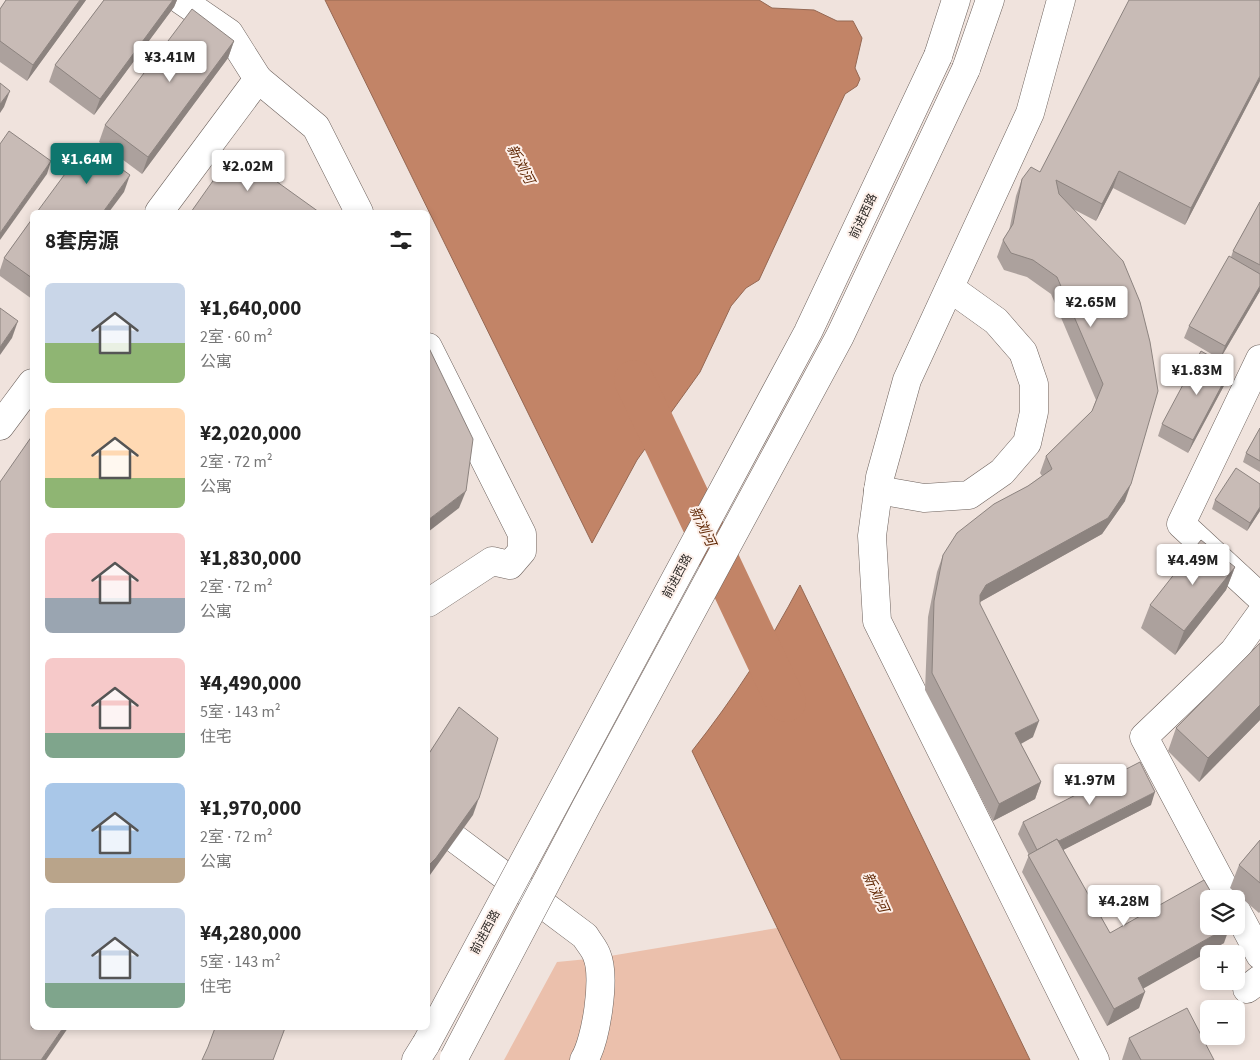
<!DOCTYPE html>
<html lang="zh">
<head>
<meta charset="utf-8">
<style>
  body { margin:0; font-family:"Source Sans 3","Noto Sans SC",sans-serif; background:#f2f2f2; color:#222; height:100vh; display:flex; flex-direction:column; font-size:19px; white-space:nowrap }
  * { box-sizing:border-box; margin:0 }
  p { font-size:16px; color:#767676 }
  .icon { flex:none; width:28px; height:28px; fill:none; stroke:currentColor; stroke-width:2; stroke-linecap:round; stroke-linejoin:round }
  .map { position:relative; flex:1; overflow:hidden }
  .details { position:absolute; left:30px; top:210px; width:400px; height:820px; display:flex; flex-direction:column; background:#fff; border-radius:8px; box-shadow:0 2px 8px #0003 }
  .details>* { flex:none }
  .controls { position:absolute; left:1200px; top:890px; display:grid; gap:10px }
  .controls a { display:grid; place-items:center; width:45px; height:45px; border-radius:8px; background:#fff; box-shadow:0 2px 8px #0003; font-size:25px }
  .price { position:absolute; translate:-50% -42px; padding:0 11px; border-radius:5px; background:#fff; color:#222; font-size:16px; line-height:32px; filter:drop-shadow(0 1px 2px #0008) }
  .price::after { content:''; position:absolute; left:50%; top:30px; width:15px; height:11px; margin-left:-8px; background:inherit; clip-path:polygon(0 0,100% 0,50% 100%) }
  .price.on { background:#0f766e; color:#fff }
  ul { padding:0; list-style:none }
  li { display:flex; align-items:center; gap:15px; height:125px; padding:0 15px }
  li span { display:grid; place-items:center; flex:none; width:140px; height:100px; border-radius:8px; color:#555 }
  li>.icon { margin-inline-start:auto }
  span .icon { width:60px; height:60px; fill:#fffc; stroke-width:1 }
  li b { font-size:21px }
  h2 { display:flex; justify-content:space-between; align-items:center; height:60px; padding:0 15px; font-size:21px }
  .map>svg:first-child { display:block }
</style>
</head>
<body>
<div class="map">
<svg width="1260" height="1060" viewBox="0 0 1260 1060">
  <rect width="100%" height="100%" fill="#f0e3dd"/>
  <path fill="#ebc0ac" d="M 777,928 L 841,1060 L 504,1060 L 557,962 L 598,958 Z"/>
  <g fill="#c28467" stroke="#956853">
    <path d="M 325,0 L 759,0 L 772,8 L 814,10 L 837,21 L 853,21 L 862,38 L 855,68 L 860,79 L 857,86 L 845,94 L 759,280 L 746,288 L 731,306 L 700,372 L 637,460 L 592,543 Z"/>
    <path d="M 800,585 L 1030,1060 L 841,1060 L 692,751 C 734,698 769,644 800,585 Z"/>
  </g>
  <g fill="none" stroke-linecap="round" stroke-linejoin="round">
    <path stroke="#c28467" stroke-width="40" d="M 634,380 L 786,702"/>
    <defs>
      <g id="minor">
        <path d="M 181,0 L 229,33 L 258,79"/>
        <path d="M 1061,0 L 1030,113 L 907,380 L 880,477 L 872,536 L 877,621 L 1095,1060"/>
        <path d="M 159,212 L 258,79 L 316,127 L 359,212"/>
        <path d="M 428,347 L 522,534 L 522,551 L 510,565 L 492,561 L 428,603"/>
        <path d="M 1260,359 L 1181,524 L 1260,597"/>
        <path d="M 0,426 L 32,383"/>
        <path d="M 878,490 L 924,498 L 969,495 L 1002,472 L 1027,443 L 1034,412 L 1034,384 L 1023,352 L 996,321 L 950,288"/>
        <path d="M 428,810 L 438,826 L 585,936 C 589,943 595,949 597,956 C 606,977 596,1041 584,1060"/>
        <path d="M 1230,899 L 1144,737 L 1234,651 L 1260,615"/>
        <path d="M 1236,910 L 1260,955"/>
        <path d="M 1247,989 L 1260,979"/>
      </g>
      <g id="major">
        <path d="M 938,56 L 956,0"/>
        <path d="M 966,69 L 990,0"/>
        <path d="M 416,1060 L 426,1044"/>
      </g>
    </defs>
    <use href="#minor" stroke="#6d625d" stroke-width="29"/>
    <use href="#major" stroke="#6d625d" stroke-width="29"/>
    <use href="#minor" stroke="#fff" stroke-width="28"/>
    <use href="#major" stroke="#fff" stroke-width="28"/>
    <defs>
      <g id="major-bridge">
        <path d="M 426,1044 L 808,332 L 938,56"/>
        <path d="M 454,1058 L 586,807 L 840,336 L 966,69"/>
      </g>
    </defs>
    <use href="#major-bridge" stroke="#6d625d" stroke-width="29" stroke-linecap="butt"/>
    <use href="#major-bridge" stroke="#fff" stroke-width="28"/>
  </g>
  <g fill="#aca19d">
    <path d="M 6,0 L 86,0 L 27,81 L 0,62 L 0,9 Z"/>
    <path d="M 104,0 L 177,0 L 174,7 L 94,115 L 49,82 L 55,65 Z"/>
    <path d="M 234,41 L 228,58 L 142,174 L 99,142 L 105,125 Z"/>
    <path d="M 1260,81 L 1185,225 L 1113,188 L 1096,221 L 1073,209 L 1125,501 L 1102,534 L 980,602 L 980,604 L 1033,737 L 1021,744 L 1041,782 L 1035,799 L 993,821 L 925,690 L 928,617 L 937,572 L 943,555 L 1028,486 L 1042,476 L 1040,473 L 1046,456 L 1092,411 L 1096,400 L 1051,294 L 1027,277 L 1004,270 L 997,257 L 1003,240 L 1009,231 L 1016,196 L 1022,179 Z"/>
    <path d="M 1260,202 L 1260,291 L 1220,359 L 1184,338 L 1189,326 L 1231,257 L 1233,251 Z"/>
    <path d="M 32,219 L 32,299 L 0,276 L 0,270 L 4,258 Z"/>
    <path d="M 1227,380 L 1188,453 L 1158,436 L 1162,424 Z"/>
    <path d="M 1260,428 L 1260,472 L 1243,462 L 1246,453 Z"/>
    <path d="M 1215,500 L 1260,511 L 1247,531 L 1212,509 Z"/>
    <path d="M 1235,567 L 1226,590 L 1175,655 L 1141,628 L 1150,605 Z"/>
    <path d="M 1260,643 L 1260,720 L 1199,782 L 1168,751 L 1176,728 Z"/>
    <path d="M 1151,805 L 1063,850 L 1110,933 L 1224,943 L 1143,988 L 1139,1008 L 1107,1026 L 1022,872 L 1029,855 L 1018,834 L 1023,822 Z"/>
    <path d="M 1260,840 L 1260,912 L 1259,913 L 1230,888 L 1239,865 Z"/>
    <path d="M 1129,1038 L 1214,1060 L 1122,1060 Z"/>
  </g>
  <g fill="#8c837f">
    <path d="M 80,0 L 86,0 L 27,81 L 33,65 Z"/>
    <path d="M 173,0 L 177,0 L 174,7 L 94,115 L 100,99 Z"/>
    <path d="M 234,41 L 228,58 L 142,174 L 148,157 Z"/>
    <path d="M 1260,76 L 1260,81 L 1185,225 L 1191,208 Z"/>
    <path d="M 10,91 L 4,107 L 0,113 L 0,104 Z"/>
    <path d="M 51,161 L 47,174 L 0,240 L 0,233 Z"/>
    <path d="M 1119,171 L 1113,188 L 1096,221 L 1102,204 Z"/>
    <path d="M 130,175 L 124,192 L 109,212 L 103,212 Z"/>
    <path d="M 1260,286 L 1260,291 L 1220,359 L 1225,346 Z"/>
    <path d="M 18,321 L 12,338 L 0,355 L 0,347 Z"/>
    <path d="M 1231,368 L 1227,380 L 1188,453 L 1193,440 Z"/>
    <path d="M 1131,484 L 1125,501 L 1102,534 L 980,602 L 980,595 L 986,585 Z"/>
    <path d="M 466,491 L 459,508 L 428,532 L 428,520 Z"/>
    <path d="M 1260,507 L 1260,511 L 1247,531 L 1250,523 Z"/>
    <path d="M 1235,567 L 1226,590 L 1175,655 L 1184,631 Z"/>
    <path d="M 1260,705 L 1260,720 L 1199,782 L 1208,758 Z"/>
    <path d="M 1039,721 L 1033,737 L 1009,750 L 1015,733 Z"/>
    <path d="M 1041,782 L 1035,799 L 993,821 L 999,804 Z"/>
    <path d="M 1155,792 L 1151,805 L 1034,865 L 1038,852 Z"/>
    <path d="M 479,798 L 473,815 L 430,875 L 428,877 L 428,866 Z"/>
    <path d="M 1230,926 L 1224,943 L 1132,995 L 1138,978 Z"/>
    <path d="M 1145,992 L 1139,1008 L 1107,1026 L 1114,1009 Z"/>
    <path d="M 63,1028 L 68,1028 L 46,1060 L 41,1060 Z"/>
  </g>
  <g fill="#c8bbb6" stroke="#8c837f">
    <path d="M 6,0 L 80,0 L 33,65 L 0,41 L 0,9 Z"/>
    <path d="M 104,0 L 173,0 L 100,99 L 55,65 Z"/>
    <path d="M 1129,0 L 1260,0 L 1260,76 L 1191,208 L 1119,171 L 1102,204 L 1056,180 L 1059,194 L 1123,261 L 1140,302 L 1150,342 L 1158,391 L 1131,484 L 1108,518 L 986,585 L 980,595 L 980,604 L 1039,721 L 1015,733 L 1041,782 L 999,804 L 932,673 L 934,601 L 943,555 L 957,533 L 994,504 L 1028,486 L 1052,469 L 1046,456 L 1092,411 L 1103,384 L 1057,277 L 1033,260 L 1011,253 L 1003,240 L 1013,224 L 1022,179 L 1031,167 L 1040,172 Z"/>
    <path d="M 192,9 L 234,41 L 148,157 L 105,125 Z"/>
    <path d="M 0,83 L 10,91 L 0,104 Z"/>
    <path d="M 9,131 L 51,161 L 0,233 L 0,144 Z"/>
    <path d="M 87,144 L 130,175 L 103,212 L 37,212 Z"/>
    <path d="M 234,151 L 319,212 L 191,212 Z"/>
    <path d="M 1260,202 L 1260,265 L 1233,251 Z"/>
    <path d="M 32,219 L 32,278 L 4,258 Z"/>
    <path d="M 1229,256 L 1260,274 L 1260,286 L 1225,346 L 1189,326 Z"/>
    <path d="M 0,308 L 18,321 L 0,347 Z"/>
    <path d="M 428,346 L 473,439 L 466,491 L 428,520 Z"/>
    <path d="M 1201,351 L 1231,368 L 1193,440 L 1162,424 Z"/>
    <path d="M 1260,428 L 1260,461 L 1246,453 Z"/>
    <path d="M 32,436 L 32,1028 L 63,1028 L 41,1060 L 0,1060 L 0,482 Z"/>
    <path d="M 1236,468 L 1260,484 L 1260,507 L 1250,523 L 1215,500 Z"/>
    <path d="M 1201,540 L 1235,567 L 1184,631 L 1150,605 Z"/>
    <path d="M 1260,643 L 1260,705 L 1208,758 L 1176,728 Z"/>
    <path d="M 459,707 L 498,738 L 479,798 L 436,858 L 428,866 L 428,755 Z"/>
    <path d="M 1140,762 L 1155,792 L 1059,841 L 1057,839 L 1037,850 L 1023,822 Z"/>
    <path d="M 1057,839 L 1110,933 L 1204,880 L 1215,899 L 1209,899 L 1209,926 L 1230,926 L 1138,978 L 1145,992 L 1114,1009 L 1028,855 Z"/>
    <path d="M 1260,840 L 1260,883 L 1239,865 Z"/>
    <path d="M 1187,1008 L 1214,1060 L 1141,1060 L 1129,1038 Z"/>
    <path d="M 215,1028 L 285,1028 L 273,1060 L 202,1060 L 208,1047 Z"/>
  </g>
  <g text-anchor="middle" stroke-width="4" stroke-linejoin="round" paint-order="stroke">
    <g font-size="12" fill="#2b2724" stroke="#fdf0ea">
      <text transform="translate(863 216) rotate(-65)" y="4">前进西路</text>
      <text transform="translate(677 576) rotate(-62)" y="4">前进西路</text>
      <text transform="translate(485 932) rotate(-62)" y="4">前进西路</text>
    </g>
    <g font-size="14" font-style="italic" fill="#612805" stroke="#fdf0ea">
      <text transform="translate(521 164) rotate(62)" y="5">新浏河</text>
      <text transform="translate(703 526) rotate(65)" y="5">新浏河</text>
      <text transform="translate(876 892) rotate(65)" y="5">新浏河</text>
    </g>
  </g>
</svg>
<div class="controls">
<a><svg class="icon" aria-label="layers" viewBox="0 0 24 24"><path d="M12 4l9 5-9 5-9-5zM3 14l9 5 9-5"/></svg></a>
<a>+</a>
<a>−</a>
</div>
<b class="price" style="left:170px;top:83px">¥3.41M</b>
<b class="price on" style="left:87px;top:185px">¥1.64M</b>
<b class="price" style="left:248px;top:192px">¥2.02M</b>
<b class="price" style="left:1091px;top:328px">¥2.65M</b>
<b class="price" style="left:1197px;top:396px">¥1.83M</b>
<b class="price" style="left:1193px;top:586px">¥4.49M</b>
<b class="price" style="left:1090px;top:806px">¥1.97M</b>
<b class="price" style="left:1124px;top:927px">¥4.28M</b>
<section class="details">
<h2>8套房源<svg class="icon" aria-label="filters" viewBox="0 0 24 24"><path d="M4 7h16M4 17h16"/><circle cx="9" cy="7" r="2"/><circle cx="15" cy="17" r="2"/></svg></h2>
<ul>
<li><span style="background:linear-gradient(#c9d6e8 60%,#8fb573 0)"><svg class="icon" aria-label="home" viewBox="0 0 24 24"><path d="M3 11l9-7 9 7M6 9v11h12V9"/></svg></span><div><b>¥1,640,000</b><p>2室 · 60 m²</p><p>公寓</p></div></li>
<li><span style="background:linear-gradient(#ffd9b3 70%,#8fb573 0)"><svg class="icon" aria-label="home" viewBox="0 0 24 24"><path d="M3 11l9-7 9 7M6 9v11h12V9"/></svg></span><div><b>¥2,020,000</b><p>2室 · 72 m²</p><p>公寓</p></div></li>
<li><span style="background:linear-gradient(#f6c9c9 65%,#9aa5b1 0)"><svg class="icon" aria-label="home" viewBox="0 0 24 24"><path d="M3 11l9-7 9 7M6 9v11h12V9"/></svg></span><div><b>¥1,830,000</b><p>2室 · 72 m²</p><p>公寓</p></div></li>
<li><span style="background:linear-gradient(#f6c9c9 75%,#7fa58c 0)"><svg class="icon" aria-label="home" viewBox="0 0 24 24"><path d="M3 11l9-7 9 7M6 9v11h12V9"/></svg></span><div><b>¥4,490,000</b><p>5室 · 143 m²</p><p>住宅</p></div></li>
<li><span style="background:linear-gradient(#a9c7e8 75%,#b9a48a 0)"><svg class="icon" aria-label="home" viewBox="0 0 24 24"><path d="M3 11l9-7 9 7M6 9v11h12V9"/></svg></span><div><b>¥1,970,000</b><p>2室 · 72 m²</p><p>公寓</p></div></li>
<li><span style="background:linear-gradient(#c9d6e8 75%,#7fa58c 0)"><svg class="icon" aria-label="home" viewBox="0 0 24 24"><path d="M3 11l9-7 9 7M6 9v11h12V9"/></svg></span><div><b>¥4,280,000</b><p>5室 · 143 m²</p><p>住宅</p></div></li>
</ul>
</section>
</div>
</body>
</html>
